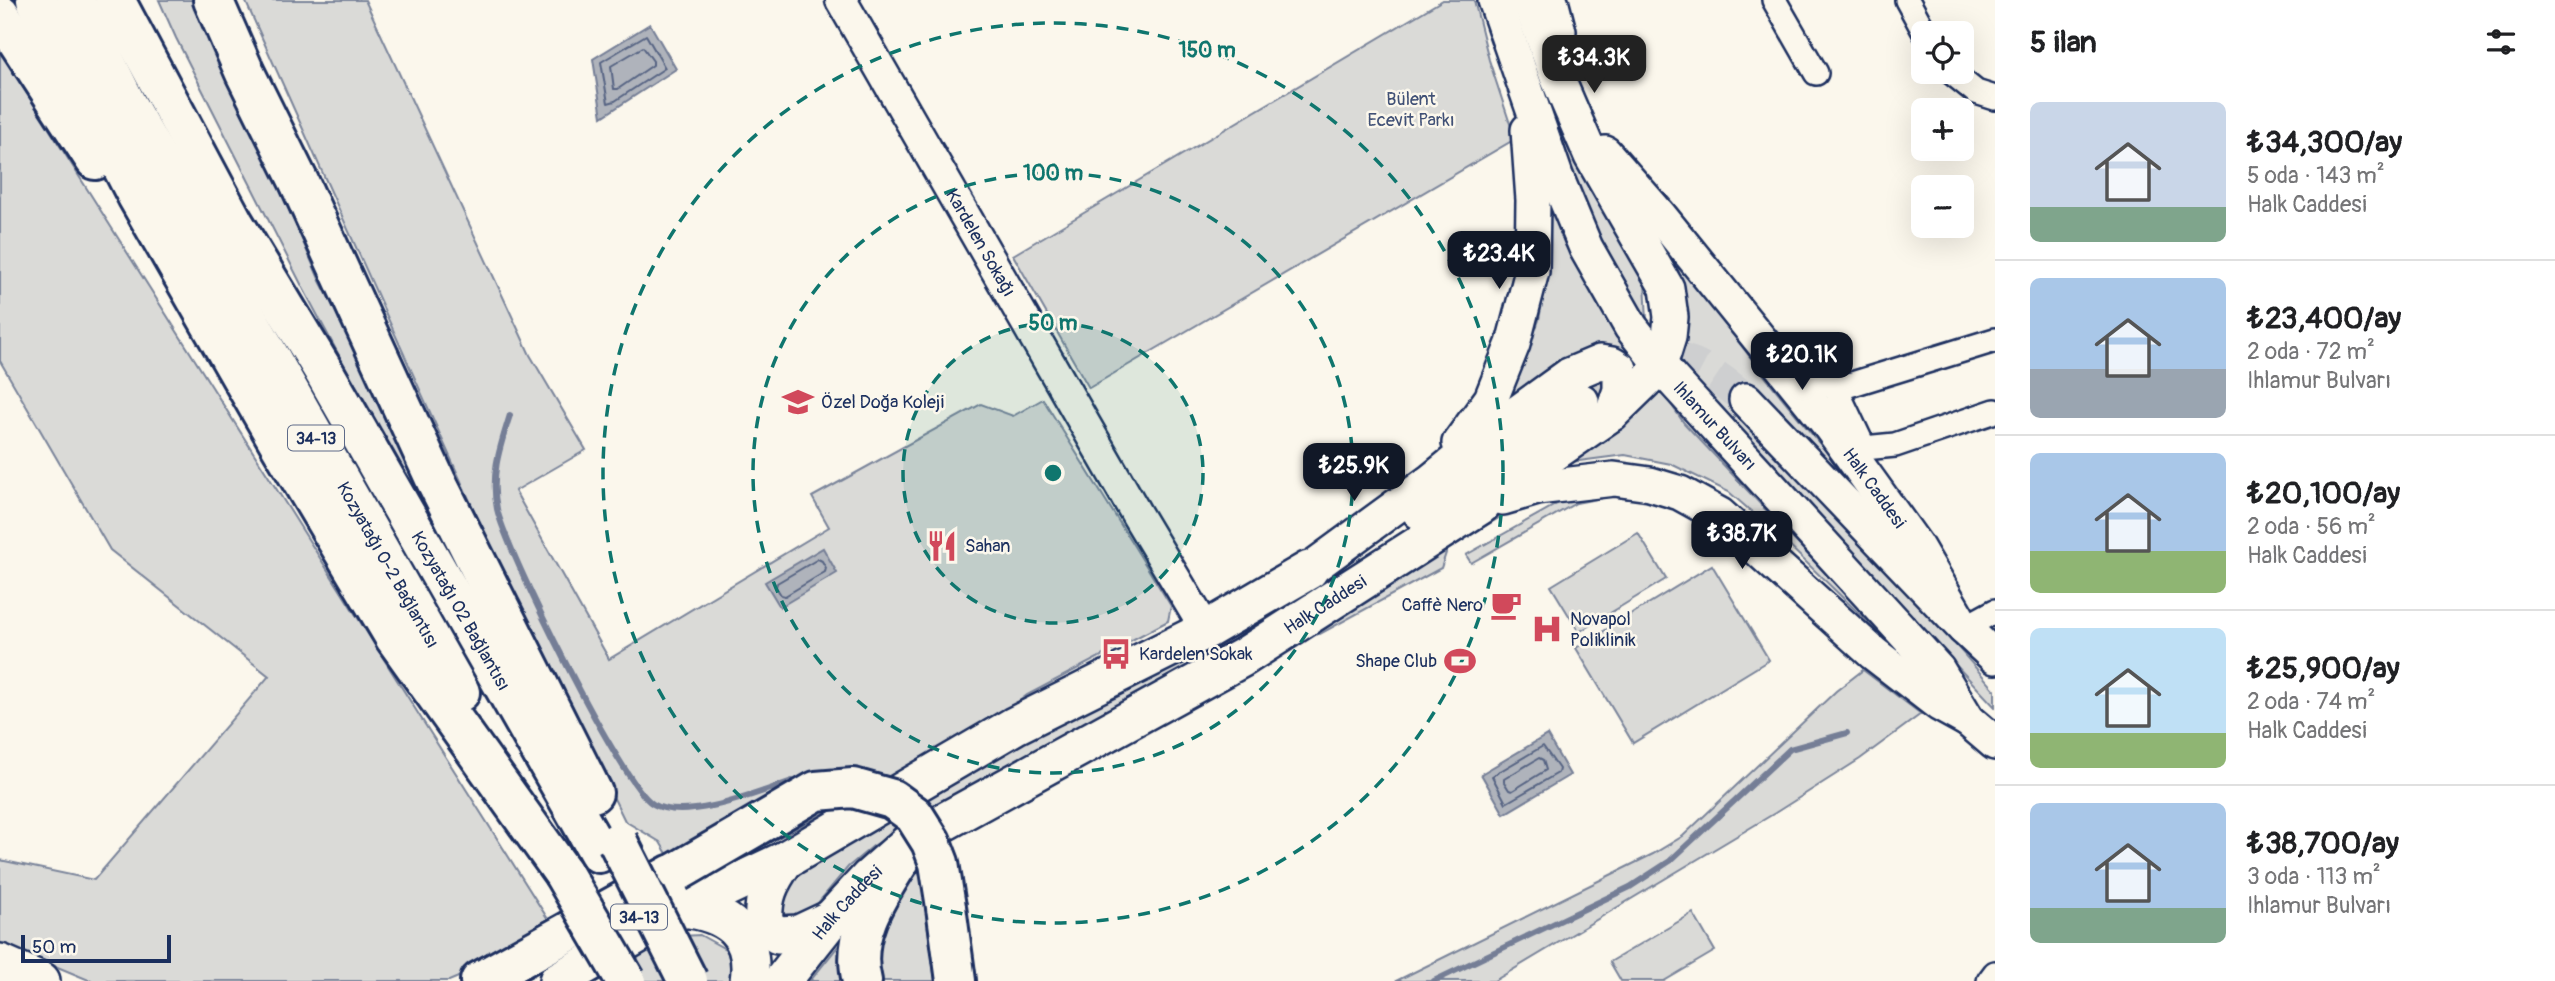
<!DOCTYPE html>
<html lang="tr">
<head>
<meta charset="utf-8">
<style>
  body { margin:0; font-family:Pangolin,sans-serif; background:#f6f6f6; color:#202124; height:100vh; display:flex; flex-direction:column; font-size:26px; white-space:nowrap }
  * { box-sizing:border-box; margin:0 }
  p { font-size:23px; color:#757577 }
  .icon { flex:none; width:38px; height:38px; fill:none; stroke:currentColor; stroke-width:2; stroke-linecap:round; stroke-linejoin:round }
  .map { position:relative; flex:1; overflow:hidden }
  .side { display:flex; flex-direction:column; background:#fff; width:560px }
  .side>* { flex:none }
  .fabs { position:absolute; left:1911px; top:21px; display:grid; gap:14px }
  .fabs a { display:grid; place-items:center; width:63px; height:63px; border-radius:10px; background:#fff; box-shadow:0 7px 28px #0002; font-size:35px }
  .scale { position:absolute; left:21px; bottom:18px; width:150px; box-sizing:border-box; padding-left:7px; border:4px solid #1b2f5e; border-top:0; font-size:19px; line-height:24px; white-space:nowrap; color:#1b2f5e; -webkit-text-stroke:5px #fbf7ec; paint-order:stroke }
  .price { position:absolute; translate:-50% -60px; padding:0 16px; border-radius:14px; background:#111827; color:#fff; font-size:23px; line-height:46px; filter:drop-shadow(0 2px 4px #0008) }
  .price::after { content:''; position:absolute; left:50%; top:42px; width:21px; height:16px; margin-left:-10px; background:inherit; clip-path:polygon(0 0,100% 0,50% 100%) }
  .price.on { background:#222; color:#fff }
  ul { padding:0; list-style:none }
  li { display:flex; align-items:center; gap:21px; height:175px; padding:0 35px }
  li+li { border-top:2px solid #e0e0e0 }
  li span { display:grid; place-items:center; flex:none; width:196px; height:140px; border-radius:10px; color:#555 }
  li>.icon { margin-inline-start:auto }
  span .icon { width:84px; height:84px; fill:#fffc; stroke-width:1 }
  li b { font-size:30px }
  h2 { display:flex; justify-content:space-between; align-items:center; height:84px; padding:0 35px; font-size:30px }
  main { display:flex; flex:1; min-height:0 }
  .map>svg:first-child { display:block }
</style>
</head>
<body>
<main>
<div class="map">
<svg width="1995" height="981" viewBox="0 0 1995 981">
  <rect width="100%" height="100%" fill="#fbf7ec"/>
  <filter id="ink" filterUnits="userSpaceOnUse"><feTurbulence type="fractalNoise" baseFrequency=".0143" numOctaves="2"/><feDisplacementMap in="SourceGraphic" scale="14" xChannelSelector="R" yChannelSelector="G"/><feConvolveMatrix kernelMatrix="1 2 1 2 8 2 1 2 1" color-interpolation-filters="sRGB"/></filter>
  <g filter="url(#ink)">
    <g fill="#dadad7" stroke="#7a849a" stroke-width="2">
      <path d="M 159,0 L 198,0 L 320,281 L 409,449 L 414,484 L 396,462 L 303,288 L 176,38 Z"/>
      <path d="M 245,0 L 365,0 L 530,355 L 586,450 L 515,491 L 609,659 L 829,527 L 812,497 L 981,404 L 1013,416 L 1043,399 L 1171,606 L 1168,621 L 1027,695 L 990,724 L 687,887 L 660,842 L 625,821 L 482,528 Z"/>
      <path d="M 1443,0 L 1474,0 L 1489,60 L 1515,139 L 1089,388 L 1013,255 Z"/>
      <path d="M 0,51 L 551,924 L 456,978 L 449,981 L 91,981 L 0,943 L 0,860 L 94,880 L 269,676 L 110,550 L 0,361 Z"/>
      <path d="M 1554,131 L 1561,131 L 1602,196 L 1645,281 L 1647,321 L 1592,222 Z"/>
      <path d="M 1543,185 L 1565,245 L 1603,311 L 1644,362 L 1626,381 L 1628,364 L 1506,407 L 1539,320 L 1549,262 Z"/>
      <path d="M 1677,262 L 1767,379 L 1868,503 L 1876,553 L 1995,690 L 1995,707 L 1729,422 L 1673,353 L 1682,294 Z"/>
      <path d="M 1657,384 L 1684,423 L 1908,661 L 1777,534 L 1729,492 L 1671,464 L 1625,455 L 1556,464 Z"/>
      <path d="M 1602,491 L 1602,498 L 1576,503 L 1471,563 L 1466,555 L 1573,495 Z"/>
      <path d="M 1495,513 L 1499,518 L 1448,547 L 1441,568 L 1320,634 L 1289,627 Z"/>
      <path d="M 1638,533 L 1666,579 L 1579,632 L 1551,586 Z"/>
      <path d="M 1376,552 L 1355,572 L 994,775 L 873,846 L 848,867 L 813,909 L 802,919 L 775,916 L 782,883 L 797,872 L 984,762 Z"/>
      <path d="M 1712,565 L 1769,660 L 1633,743 L 1576,648 Z"/>
      <path d="M 1863,670 L 1921,714 L 1860,759 L 1775,813 L 1494,981 L 1396,981 L 1653,854 L 1683,836 L 1836,691 Z"/>
      <path d="M 920,870 L 935,981 L 875,981 L 872,934 L 887,905 Z"/>
      <path d="M 1693,913 L 1715,951 L 1664,981 L 1621,981 L 1610,962 Z"/>
      <path d="M 855,925 L 847,981 L 810,981 Z"/>
      <path d="M 700,935 L 727,950 L 734,975 L 731,981 L 603,981 L 663,937 Z"/>
    </g>
    <g fill="#afb3bb" stroke="#747e96" stroke-width="2">
      <path d="M 650,24 L 676,69 L 602,117 L 593,59 Z"/>
      <path d="M 823,548 L 837,573 L 780,607 L 765,582 Z"/>
      <path d="M 1547,735 L 1570,775 L 1504,814 L 1481,774 Z"/>
    </g>
    <g fill="none" stroke-linecap="round" stroke-linejoin="round">
      <g stroke="#566483" stroke-width="2">
        <path d="M 646,35 L 665,68 L 615,101 L 608,103 L 601,62 Z"/>
        <path d="M 643,47 L 653,61 L 653,65 L 618,89 L 614,89 L 611,66 Z"/>
        <path d="M 818,559 L 822,561 L 826,568 L 825,572 L 785,596 L 781,595 L 776,587 L 777,583 Z"/>
        <path d="M 1543,746 L 1559,769 L 1558,773 L 1506,803 L 1492,776 Z"/>
        <path d="M 1539,758 L 1543,760 L 1546,770 L 1512,791 L 1509,790 L 1504,782 L 1504,779 Z"/>
      </g>
      <g stroke="#747e96" stroke-width="6">
        <path d="M 510,415 C 500,447 490,475 497,509 C 506,550 622,786 653,804 C 685,823 760,792 792,781"/>
        <path d="M 1434,981 L 1630,887 L 1670,861 L 1790,749 L 1847,733"/>
      </g>
      <path stroke="#cecfd0" stroke-width="33" stroke-dasharray="33 17" stroke-linecap="butt" d="M 1582,401 C 1653,348 1677,341 1746,400"/>
      <defs>
        <g id="minor">
          <path d="M 1556,0 L 1564,31 L 1558,72"/>
          <path d="M 1774,0 L 1816,73"/>
          <path d="M 1907,0 L 1925,33"/>
          <path d="M 1951,72 L 1976,92 L 1995,98"/>
          <path d="M 1777,349 L 1836,389 L 1864,448 L 1853,461"/>
          <path d="M 1836,389 L 1995,340"/>
          <path d="M 1864,448 L 1895,445 L 1995,411"/>
          <path d="M 1964,628 L 1995,611"/>
          <path d="M 1989,981 L 1995,973"/>
        </g>
        <g id="tertiary">
          <path id="s1" d="M 841,0 L 1137,515 L 1206,630"/>
        </g>
        <g id="secondary">
          <path id="s2" d="M 1495,0 L 1556,176 L 1586,248 L 1631,327 L 1671,378 L 1938,670 L 1968,720"/>
          <path id="s3" d="M 1605,153 L 1660,216 L 1829,425 L 1916,546 L 1964,628"/>
          <path d="M 1746,400 L 1964,628 L 1995,657"/>
          <path d="M 1459,443 L 1491,399 L 1513,344 L 1532,271 L 1533,200 L 1528,130"/>
          <path d="M 1503,498 L 1537,488 L 1614,479 L 1650,484 L 1680,493 L 1720,515 L 1873,653 L 1939,704 L 1968,720 L 1995,743"/>
          <path d="M 1481,505 L 1612,414 L 1650,377 L 1664,353 L 1669,337 L 1671,317 L 1667,288 L 1591,156 L 1557,77 L 1529,0"/>
          <path d="M 1419,512 L 1459,488 L 1582,401"/>
          <path d="M 1309,570 L 1432,480 L 1496,428 L 1569,375 L 1600,362 L 1612,364 L 1620,369 L 1620,390 L 1612,414"/>
        </g>
        <g id="primary">
          <path d="M 785,860 C 769,883 762,897 764,925 L 778,935 L 799,934 L 831,919"/>
          <path d="M 683,908 C 727,913 756,933 749,981"/>
          <path d="M 0,963 L 41,981"/>
          <path d="M 558,981 L 683,908 L 785,860 L 1014,726 L 1206,630 L 1309,570"/>
          <path id="s4" d="M 782,981 L 831,919 L 869,878 L 913,839 L 1242,658 L 1481,505"/>
        </g>
        <g id="motorway">
          <path d="M 36,0 L 137,196 L 279,443 L 395,638 L 563,873"/>
          <path id="s5" d="M 75,0 L 126,103 L 460,692"/>
          <path id="s6" d="M 115,0 L 234,223 L 323,370 L 599,853"/>
          <path d="M 213,0 L 245,73 L 299,182 L 436,481 L 593,793"/>
          <path d="M 0,14 L 95,160"/>
          <path d="M 946,907 L 956,981"/>
          <path d="M 480,981 L 672,874"/>
          <path d="M 862,981 C 848,928 888,882 913,839"/>
        </g>
      </defs>
      <use href="#minor" stroke="#1b2f5e" stroke-width="28"/>
      <use href="#tertiary" stroke="#1b2f5e" stroke-width="35"/>
      <use href="#secondary" stroke="#1b2f5e" stroke-width="38"/>
      <use href="#primary" stroke="#1b2f5e" stroke-width="42"/>
      <use href="#motorway" stroke="#1b2f5e" stroke-width="44"/>
      <use href="#minor" stroke="#fbf7ec" stroke-width="23"/>
      <use href="#tertiary" stroke="#fbf7ec" stroke-width="30"/>
      <use href="#secondary" stroke="#fbf7ec" stroke-width="33"/>
      <use href="#primary" stroke="#fbf7ec" stroke-width="37"/>
      <use href="#motorway" stroke="#fbf7ec" stroke-width="38"/>
      <defs>
        <g id="motorway-bridge">
          <path d="M 618,842 L 688,981"/>
          <path d="M 677,872 L 816,791 L 853,788 L 892,799 L 914,815 L 931,842 L 939,863 L 946,907"/>
          <path d="M 563,873 L 626,981"/>
        </g>
      </defs>
      <use href="#motorway-bridge" stroke="#1b2f5e" stroke-width="44" stroke-linecap="butt"/>
      <use href="#motorway-bridge" stroke="#fbf7ec" stroke-width="38"/>
    </g>
  </g>
  <circle cx="1053" cy="473" r="150" fill="#0f766e" fill-opacity=".12"/>
  <g fill="none" stroke="#0f766e" stroke-width="3.5" stroke-dasharray="12 9">
    <circle cx="1053" cy="473" r="150"/>
    <circle cx="1053" cy="473" r="300"/>
    <circle cx="1053" cy="473" r="450"/>
  </g>
  <defs>
    <symbol id="school-bare" viewBox="-9 -9 18 18"><path d="M0-5L7-2L0 1L-7-2ZM-4 1L0 2.5L4 1V4Q0 6-4 4Z" fill="#d1495b" stroke="#fbf7ec" stroke-width="2.5" paint-order="stroke"/></symbol>
    <symbol id="restaurant-bare" viewBox="-9 -9 18 18"><path d="M-5-6h1v4h1v-4h1v4h1v-4h1v5L-1.5 .5V6h-2V.5L-5-1ZM5-6V6H3V1.5H1.5Q1.5-4 5-6Z" fill="#d1495b" stroke="#fbf7ec" stroke-width="2.5" paint-order="stroke"/></symbol>
    <symbol id="cafe-bare" viewBox="-9 -9 18 18"><path d="M-5.5-4.5H6V0H3Q3 3.5 0 3.5H-2.5Q-5.5 3.5-5.5 0ZM3-3.2v2h1.7v-2ZM-6 4.5H4V6H-6Z" fill="#d1495b" stroke="#fbf7ec" stroke-width="2.5" paint-order="stroke"/></symbol>
    <symbol id="hospital-bare" viewBox="-9 -9 18 18"><path d="M-5-5h3v3.5h4V-5h3V5h-3V1.5h-4V5h-3Z" fill="#d1495b" stroke="#fbf7ec" stroke-width="2.5" paint-order="stroke"/></symbol>
    <symbol id="bus-bare" viewBox="-9 -9 18 18"><path d="M-5-6H5V4H4V6H2V4H-2V6H-4V4H-5ZM-3.5-4V0h7V-4ZM-3.5 1.2v1.5H-2V1.2ZM2 1.2v1.5H3.5V1.2Z" fill="#d1495b" stroke="#fbf7ec" stroke-width="2.5" paint-order="stroke"/></symbol>
    <symbol id="stadium-bare" viewBox="-9 -9 18 18"><path d="M0-5a6.5 5 0 1 0 0 10a6.5 5 0 1 0 0-10ZM-3.5-1.8h7v3.6h-7Z" fill="#d1495b" stroke="#fbf7ec" stroke-width="2.5" paint-order="stroke"/></symbol>
  </defs>
  <g fill-rule="evenodd">
    <use href="#school-bare" x="776" y="380" width="44" height="44"/>
    <use href="#restaurant-bare" x="920" y="524" width="44" height="44"/>
    <use href="#cafe-bare" x="1484" y="583" width="44" height="44"/>
    <use href="#hospital-bare" x="1525" y="607" width="44" height="44"/>
    <use href="#bus-bare" x="1094" y="632" width="44" height="44"/>
    <use href="#stadium-bare" x="1438" y="639" width="44" height="44"/>
  </g>
  <g text-anchor="middle" stroke-width="5" stroke-linejoin="round" paint-order="stroke">
    <g fill="#fbf7ec" stroke="#5e6b89" stroke-width="2">
      <rect x="288" y="425.5" width="56" height="25" rx="5"/>
      <rect x="611" y="904.5" width="56" height="25" rx="5"/>
    </g>
    <g font-size="16" font-weight="bold" fill="#1b2f5e">
      <text x="316" y="444">34-13</text>
      <text x="639" y="923">34-13</text>
    </g>
    <g font-size="18" fill="#415176" stroke="#fbf7ec">
      <text x="1411" y="105">Bülent<tspan x="1411" dy="21">Ecevit Parkı</tspan></text>
    </g>
    <g font-size="18" fill="#1b2f5e" stroke="#fbf7ec">
      <text dy="6" stroke="none"><textPath href="#s1" startOffset="280">Kardelen Sokağı</textPath></text>
      <text dy="6" stroke="none"><textPath href="#s2" startOffset="485">Ihlamur Bulvarı</textPath></text>
      <text dy="6" stroke="none"><textPath href="#s3" startOffset="430">Halk Caddesi</textPath></text>
      <text dy="6" stroke="none"><textPath href="#s5" startOffset="646">Kozyatağı O-2 Bağlantısı</textPath></text>
      <text dy="6" stroke="none"><textPath href="#s4" startOffset="668">Halk Caddesi</textPath></text>
      <text dy="6" stroke="none"><textPath href="#s6" startOffset="702">Kozyatağı O2 Bağlantısı</textPath></text>
      <text dy="6" stroke="none"><textPath href="#s4" startOffset="102">Halk Caddesi</textPath></text>
    </g>
    <g font-size="18" fill="#1b2f5e" stroke="#fbf7ec" text-anchor="start">
      <text x="821" y="408">Özel Doğa Koleji</text>
      <text x="965" y="552">Sahan</text>
      <text x="1483" y="611" text-anchor="end">Caffè Nero</text>
      <text x="1570" y="625">Novapol<tspan x="1570" dy="21">Poliklinik</tspan></text>
      <text x="1139" y="660">Kardelen Sokak</text>
      <text x="1437" y="667" text-anchor="end">Shape Club</text>
    </g>
  </g>
  <circle cx="1053" cy="473" r="10" fill="#0f766e" stroke="#fbf7ec" stroke-width="3.5"/>
  <g font-size="21" text-anchor="middle" font-weight="bold" fill="#0f766e" stroke="#fbf7ec" stroke-width="5" stroke-linejoin="round" paint-order="stroke">
    <text x="1207" y="57">150 m</text>
    <text x="1053" y="180">100 m</text>
    <text x="1053" y="330">50 m</text>
  </g>
</svg>
<div class="fabs">
<a><svg class="icon" aria-label="locate" viewBox="0 0 24 24"><circle cx="12" cy="12" r="6"/><path d="M12 2v4M12 18v4M2 12h4M18 12h4"/></svg></a>
<a>+</a>
<a>−</a>
</div>
<div class="scale">50 m</div>
<b class="price on" style="left:1594px;top:95px">₺34.3K</b>
<b class="price" style="left:1499px;top:291px">₺23.4K</b>
<b class="price" style="left:1802px;top:392px">₺20.1K</b>
<b class="price" style="left:1354px;top:503px">₺25.9K</b>
<b class="price" style="left:1742px;top:571px">₺38.7K</b>
</div>
<section class="side">
<h2>5 ilan<svg class="icon" aria-label="filters" viewBox="0 0 24 24"><path d="M4 7h16M4 17h16"/><circle cx="9" cy="7" r="2"/><circle cx="15" cy="17" r="2"/></svg></h2>
<ul>
<li><span style="background:linear-gradient(#c9d6e8 75%,#7fa58c 0)"><svg class="icon" aria-label="home" viewBox="0 0 24 24"><path d="M3 11l9-7 9 7M6 9v11h12V9"/></svg></span><div><b>₺34,300/ay</b><p>5 oda · 143 m²</p><p>Halk Caddesi</p></div></li>
<li><span style="background:linear-gradient(#a9c7e8 65%,#9aa5b1 0)"><svg class="icon" aria-label="home" viewBox="0 0 24 24"><path d="M3 11l9-7 9 7M6 9v11h12V9"/></svg></span><div><b>₺23,400/ay</b><p>2 oda · 72 m²</p><p>Ihlamur Bulvarı</p></div></li>
<li><span style="background:linear-gradient(#a9c7e8 70%,#8fb573 0)"><svg class="icon" aria-label="home" viewBox="0 0 24 24"><path d="M3 11l9-7 9 7M6 9v11h12V9"/></svg></span><div><b>₺20,100/ay</b><p>2 oda · 56 m²</p><p>Halk Caddesi</p></div></li>
<li><span style="background:linear-gradient(#bfe0f5 75%,#8fb573 0)"><svg class="icon" aria-label="home" viewBox="0 0 24 24"><path d="M3 11l9-7 9 7M6 9v11h12V9"/></svg></span><div><b>₺25,900/ay</b><p>2 oda · 74 m²</p><p>Halk Caddesi</p></div></li>
<li><span style="background:linear-gradient(#a9c7e8 75%,#7fa58c 0)"><svg class="icon" aria-label="home" viewBox="0 0 24 24"><path d="M3 11l9-7 9 7M6 9v11h12V9"/></svg></span><div><b>₺38,700/ay</b><p>3 oda · 113 m²</p><p>Ihlamur Bulvarı</p></div></li>
</ul>
</section>
</main>
</body>
</html>
